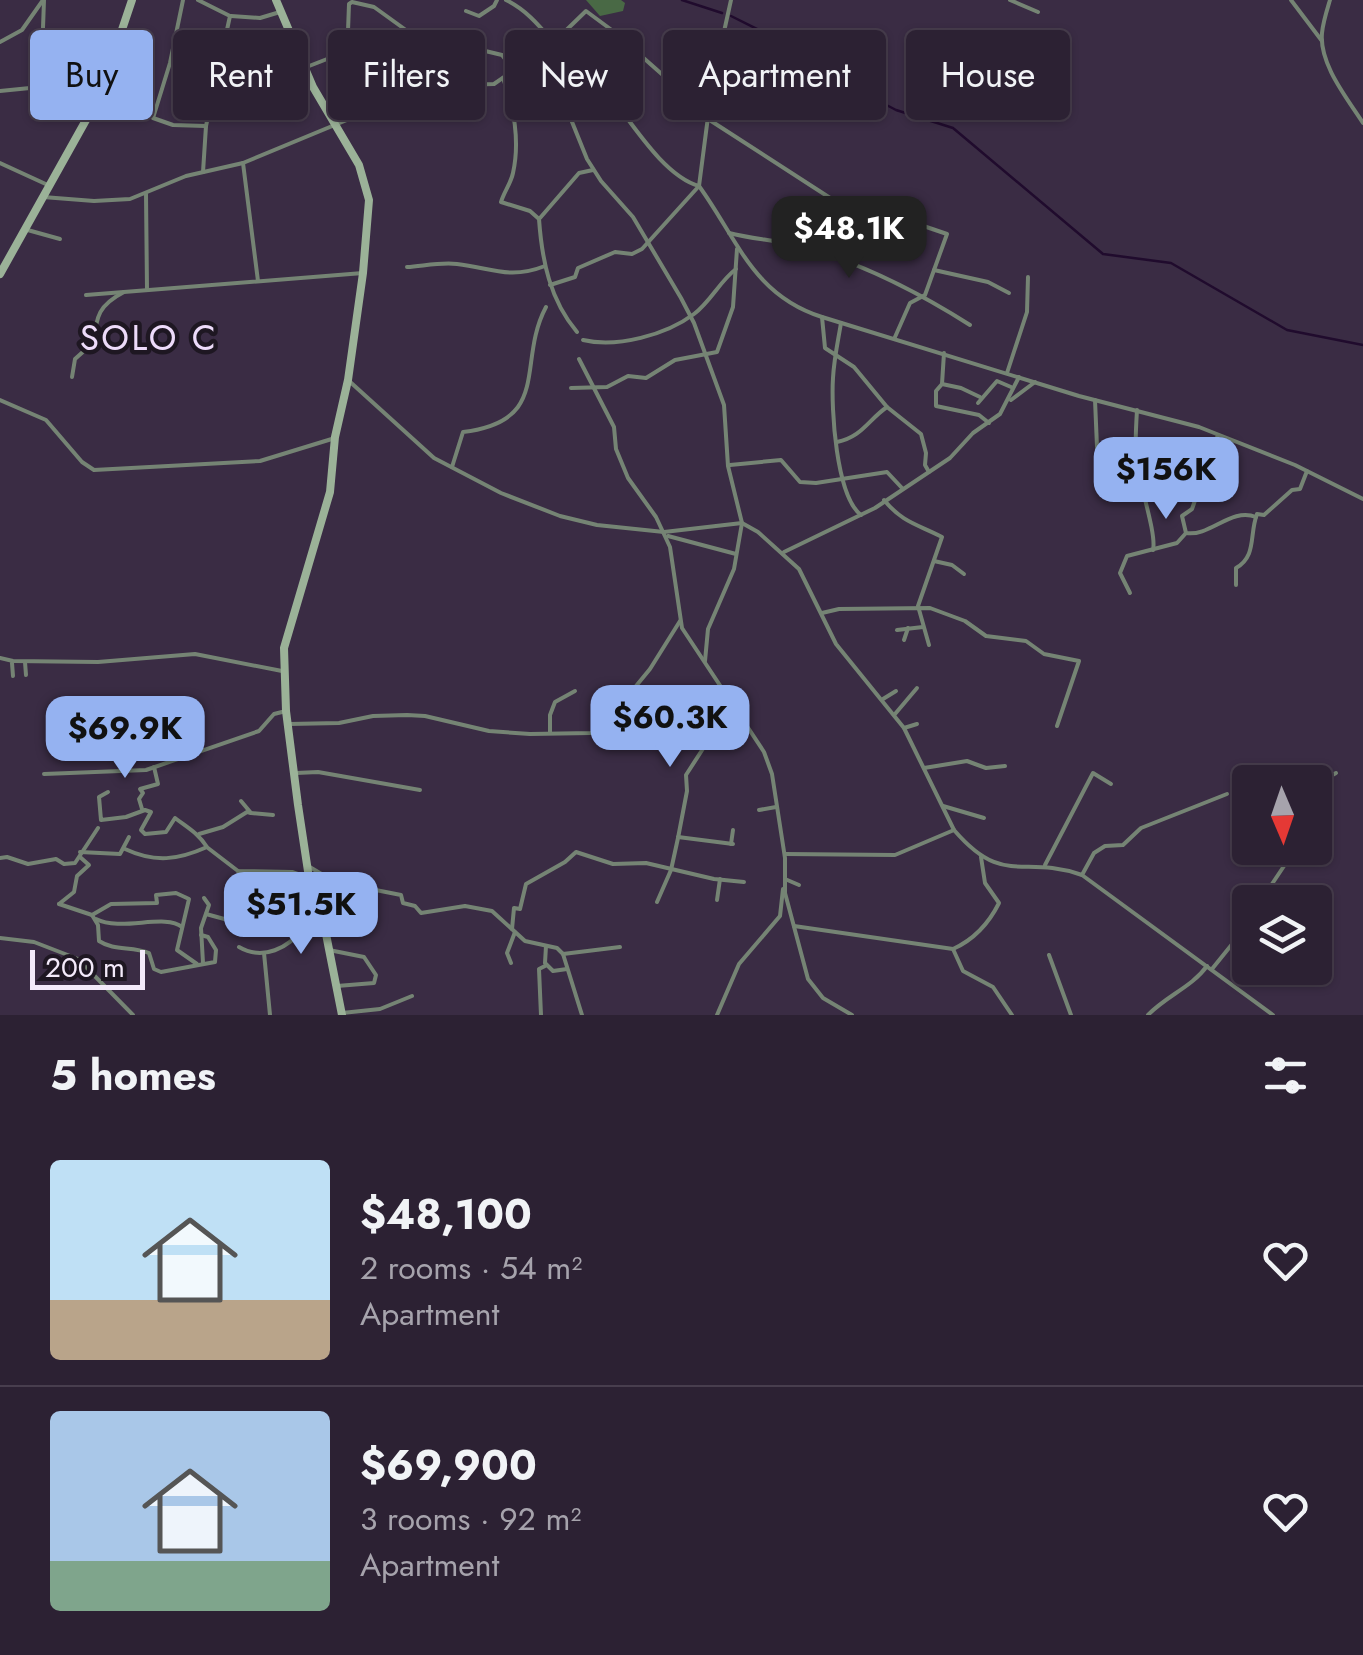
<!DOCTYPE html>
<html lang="en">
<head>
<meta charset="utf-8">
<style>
  body { margin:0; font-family:Jost,sans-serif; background:#382e3f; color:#f1f3f6; height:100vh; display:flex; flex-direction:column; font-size:38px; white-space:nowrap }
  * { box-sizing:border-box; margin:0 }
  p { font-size:32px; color:#a6a3ac }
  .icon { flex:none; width:55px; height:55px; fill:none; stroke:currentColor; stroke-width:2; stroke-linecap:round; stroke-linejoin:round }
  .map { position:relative; height:1015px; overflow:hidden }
  .sheet { display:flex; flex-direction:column; background:#2c2133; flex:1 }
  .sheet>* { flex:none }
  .banner { position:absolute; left:30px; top:30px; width:1305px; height:90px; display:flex; gap:20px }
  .needle { width:65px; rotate:178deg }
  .buttons { position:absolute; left:1232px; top:765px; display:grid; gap:20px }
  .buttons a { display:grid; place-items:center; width:100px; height:100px; border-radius:10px; background:#2c2133; box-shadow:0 2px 8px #0004,0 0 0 2px #483e4e; font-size:50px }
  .scale { position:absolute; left:30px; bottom:25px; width:115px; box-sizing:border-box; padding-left:10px; border:5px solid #f3eafa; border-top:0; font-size:28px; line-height:35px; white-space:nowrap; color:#f3eafa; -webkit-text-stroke:8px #1e1722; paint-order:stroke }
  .price { position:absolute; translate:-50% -85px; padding:0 22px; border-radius:20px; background:#95b2f1; color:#111; font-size:32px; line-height:65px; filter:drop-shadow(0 2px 5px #0008) }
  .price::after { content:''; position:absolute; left:50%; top:60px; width:30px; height:22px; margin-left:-15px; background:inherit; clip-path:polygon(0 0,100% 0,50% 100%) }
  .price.on { background:#222; color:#fff }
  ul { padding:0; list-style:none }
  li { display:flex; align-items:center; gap:30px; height:250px; padding:0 50px }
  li+li { border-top:2px solid #483e4e }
  li span { display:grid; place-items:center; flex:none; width:280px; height:200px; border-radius:10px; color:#555 }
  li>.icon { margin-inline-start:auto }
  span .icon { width:120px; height:120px; fill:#fffc; stroke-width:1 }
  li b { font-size:42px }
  h2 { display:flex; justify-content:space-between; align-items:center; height:120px; padding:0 50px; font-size:42px }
  .chip { padding:0 35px; border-radius:10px; background:#2c2133; box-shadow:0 2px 8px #0004,0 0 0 2px #483e4e; font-size:35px; line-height:90px }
  .chip.on { background:#95b2f1; color:#111 }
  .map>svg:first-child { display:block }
</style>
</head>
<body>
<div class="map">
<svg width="1363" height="1015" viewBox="0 0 1363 1015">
  <rect width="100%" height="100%" fill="#3a2c44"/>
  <path fill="#496945" d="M 586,0 L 621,0 L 625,3 L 623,11 L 600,16 Z"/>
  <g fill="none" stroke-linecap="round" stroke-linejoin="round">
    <g stroke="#200b2d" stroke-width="2.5">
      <path d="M 682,0 L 722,13"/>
      <path d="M 731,16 L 769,35 L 821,44 L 856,89 L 896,110 L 953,128 L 1103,254 L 1171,263 L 1287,330 L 1363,345"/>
    </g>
    <g stroke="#758474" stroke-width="4">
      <path d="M 183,0 L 170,63 L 153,118 L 173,125 L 206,126"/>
      <path d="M 198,0 L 230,16 L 206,126 L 203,172"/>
      <path d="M 506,0 C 533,13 547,37 567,57 C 580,70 596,79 608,93 C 631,121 663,176 699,186 C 738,240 753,295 822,317 L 1079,396 L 1199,427 L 1295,465 L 1363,499"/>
      <path d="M 1010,0 L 1038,12"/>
      <path d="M 1291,0 L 1322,41"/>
      <path d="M 1330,0 C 1327,10 1323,22 1322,33 C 1319,64 1347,98 1363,123"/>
      <path d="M 466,11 L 479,16 L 494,6 L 497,0"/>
      <path d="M 231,16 L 260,18 L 280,12"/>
      <path d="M 0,42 L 22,30 L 43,0"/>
      <path d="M 559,47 L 566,107 L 587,159 L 601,181 L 633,217 L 681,298 L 694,323 L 724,405 L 728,466 L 742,523 L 734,569 L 708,629 L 705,661"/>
      <path d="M 579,67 L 613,31 L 707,114"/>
      <path d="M 304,68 L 340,54 L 348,31 L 349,4 L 352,2 L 374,7 L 410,33 L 502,55 L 513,69"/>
      <path d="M 503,78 C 514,106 520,142 513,173 C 511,183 504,192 501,202 L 530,211 L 539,219 C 542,261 550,300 577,332"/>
      <path d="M 0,91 L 40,87 L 41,84 L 44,0"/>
      <path d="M 708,119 L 841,205 L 894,216 L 947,234 L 925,295 L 910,303 L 895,337"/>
      <path d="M 0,163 L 50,186"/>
      <path d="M 243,163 L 258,281"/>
      <path d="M 146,194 L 147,289"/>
      <path d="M 43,197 L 94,201 L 130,199 L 186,176 L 243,163 L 429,86 L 494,84 L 553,43 L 586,11 L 613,31"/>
      <path d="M 540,218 L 579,173 L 593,170"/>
      <path d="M 24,229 L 60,239"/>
      <path d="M 729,233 C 752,239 775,240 799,246 C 860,262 918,292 970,325"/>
      <path d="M 407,267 C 423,266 441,262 457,264 C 492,268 509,280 545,266"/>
      <path d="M 934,270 L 988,282 L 1009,293"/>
      <path d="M 550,285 L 575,277 L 578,268 L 615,252 L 632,254 L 642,249 L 699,186 L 712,86 L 731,0"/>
      <path d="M 86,295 L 363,273"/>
      <path d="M 822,317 L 825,348 L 854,367 L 887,407 L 921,434 L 926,453 L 925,465 L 929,472"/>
      <path d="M 841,323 C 838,341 834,359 833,378 C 831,408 836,496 861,515"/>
      <path d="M 583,340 C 617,348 666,335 694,314 C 711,301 720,281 736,269"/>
      <path d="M 944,353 L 942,384 L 936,391 L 936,406 L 979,415 L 989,423"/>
      <path d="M 579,359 L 614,427 L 616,449 L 628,478 L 656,517 L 670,547 L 682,628 L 764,752 L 772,774 L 785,858 L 785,893 L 808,979 L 823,998 L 852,1015"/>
      <path d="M 1007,373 L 1027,312 L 1028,277"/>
      <path d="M 72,377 L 75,359 L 94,342 C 96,316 99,305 124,292"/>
      <path d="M 348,380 L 434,458 L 501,493 L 560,516 L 597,525 L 664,532 L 742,523 L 758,532 L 799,569 L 836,644 L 904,728 L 954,830 C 1004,888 1022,854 1082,875 L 1273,1015"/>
      <path d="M 942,384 L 961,388 L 980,397"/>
      <path d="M 571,388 L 607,387 L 628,376 L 646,378 L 675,360 L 717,352 L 733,307 L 737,249"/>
      <path d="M 0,400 L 46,420 L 82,462 L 94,470 L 260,461 L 335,438"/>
      <path d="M 1011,400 L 1035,382"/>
      <path d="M 1095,400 L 1098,470 L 1108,489"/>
      <path d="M 978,403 L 997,381 L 1011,387"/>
      <path d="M 1137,410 C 1136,426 1135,443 1136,458 C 1138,480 1157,534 1153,550"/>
      <path d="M 1218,435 L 1192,509 L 1182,516 L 1186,533 C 1210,537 1231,507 1256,517"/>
      <path d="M 837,442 C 862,437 868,420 887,407"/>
      <path d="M 730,465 L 781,460 L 800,482 L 816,483 L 887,472 L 902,488"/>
      <path d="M 452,467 L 463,432 C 553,421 516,363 546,307"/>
      <path d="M 1200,490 L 1206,499"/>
      <path d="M 884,500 C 903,523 917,524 942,537 L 918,606 L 929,645"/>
      <path d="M 668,536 L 736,554"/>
      <path d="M 784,552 L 875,508 L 950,458 L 973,433 L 1000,414 L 1019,377"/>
      <path d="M 934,561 L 952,565 L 964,574"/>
      <path d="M 1236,585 L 1236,568 C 1257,556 1249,535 1257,514 L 1264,515 L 1292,490 L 1300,489 L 1307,471"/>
      <path d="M 1130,593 L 1120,573 L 1127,556 L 1177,543 L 1186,533"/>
      <path d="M 822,613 L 839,609 L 930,608 L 965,621 L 986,636 L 1026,641 L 1044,654 L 1079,661 L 1057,726"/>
      <path d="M 897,630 L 923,627"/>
      <path d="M 904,640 L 908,628"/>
      <path d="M 0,658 L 13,661 L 98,662 L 195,654 L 282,671"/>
      <path d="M 25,662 L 26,675"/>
      <path d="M 12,663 L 13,676"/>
      <path d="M 883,699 L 896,691"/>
      <path d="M 895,714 L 917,688"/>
      <path d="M 289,724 L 339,723 L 373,716 L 407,715 L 425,716 L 489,731 L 530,734 L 591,733 L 604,725 L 650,669 L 680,621"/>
      <path d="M 904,728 L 917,724"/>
      <path d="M 550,732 L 550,715 L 555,702 L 575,691"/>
      <path d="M 924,768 L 967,761 L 986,768 L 1005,766"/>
      <path d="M 296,773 L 318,772 L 420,790"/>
      <path d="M 44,774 L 146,770 L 259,731 L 274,714 L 286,711"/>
      <path d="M 108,792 L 99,797 L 101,820 L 126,817 L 145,810 L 151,812 L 141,830 L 145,834 L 166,832 L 175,818 C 188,828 198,833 207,847 C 178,860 155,863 125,849"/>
      <path d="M 1315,792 L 1317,784 L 1336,773"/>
      <path d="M 241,801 L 251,813 L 273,815"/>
      <path d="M 943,806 L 984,818"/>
      <path d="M 142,809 L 139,799 L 143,793 L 140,789 L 158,784 L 154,767"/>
      <path d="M 759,810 L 776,807"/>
      <path d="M 199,834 L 223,827 L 247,812 L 251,813"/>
      <path d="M 678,837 L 733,844"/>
      <path d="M 731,844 L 733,830"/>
      <path d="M 208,848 L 238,871 L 292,872 L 309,878"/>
      <path d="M 80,852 L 120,854 L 129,837"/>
      <path d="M 785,854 L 895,855 L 954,830"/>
      <path d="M 0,858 L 7,857 L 28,864 L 56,859 L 64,864 L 75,863 L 98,828"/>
      <path d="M 1045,865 L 1093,773 L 1111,784"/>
      <path d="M 308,866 L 335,882 L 401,895 L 403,903 L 415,906 L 421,913 L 465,906 L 492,911 L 525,941 L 557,948 L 563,954 L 620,947"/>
      <path d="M 1082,875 L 1094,853 L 1105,846 L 1123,845 L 1141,828 L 1227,794"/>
      <path d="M 785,879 L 799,885"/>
      <path d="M 717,900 L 720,879"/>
      <path d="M 657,902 L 671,870 L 678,838 L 687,791 L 686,775 L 706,744 L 720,715 L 731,701"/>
      <path d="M 1260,902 L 1296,848"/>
      <path d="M 59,904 L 92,915 L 111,904 L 157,903 L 156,895 L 176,893 L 189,899 L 177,950 L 197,964"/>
      <path d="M 59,904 L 74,892 L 77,876 L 89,865 L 80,857"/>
      <path d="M 206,914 L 228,920 L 234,913 L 247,907 C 238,896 244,884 238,871"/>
      <path d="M 92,915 L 98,925 L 99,941 C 114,951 132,946 149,953 L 154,969 L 161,972 L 215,962 L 216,950 L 208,937 L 201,935"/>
      <path d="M 96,919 C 121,932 165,913 182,927"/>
      <path d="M 794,926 L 953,949 L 963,971 L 993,987 L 1012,1015"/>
      <path d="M 512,929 L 514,908 L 520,909 L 526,884 L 565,862 L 576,852 L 613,864 L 646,863 L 714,879 L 744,882"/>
      <path d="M 0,938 L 34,942 L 78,959 L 133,1015"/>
      <path d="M 546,946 L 545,963 L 553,971 L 567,969"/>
      <path d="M 239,947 C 263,961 289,948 303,928 L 323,924"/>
      <path d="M 953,949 C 973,940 989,923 999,903 L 985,883 L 981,857"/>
      <path d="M 329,950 L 364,957 L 376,975 L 374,983 L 337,986"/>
      <path d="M 264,953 L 270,1015"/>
      <path d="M 563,954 L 582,1015"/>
      <path d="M 1049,955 L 1071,1015"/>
      <path d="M 203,963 L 201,928 L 209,905 L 204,898"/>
      <path d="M 511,963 L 507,953 L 515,932"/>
      <path d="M 1212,969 L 1250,922"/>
      <path d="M 342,1013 L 380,1009 L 412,996"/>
      <path d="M 541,1015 L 539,969 L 545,966"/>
      <path d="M 717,1015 L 739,964 L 780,916 L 783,889"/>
      <path d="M 1148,1015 C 1166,996 1192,987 1207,966"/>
    </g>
    <g stroke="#9bb298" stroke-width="8">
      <path d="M 276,0 L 313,87 L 359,165 L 369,200 L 363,273 L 348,380 L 335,437 L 330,492 L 284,648 L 286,711 L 298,805 L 309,878 L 324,924 L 342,1015"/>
      <path d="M 0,274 L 100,95 L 132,0"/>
    </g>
  </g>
  <g text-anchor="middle" stroke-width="9" stroke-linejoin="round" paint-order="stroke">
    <g font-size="35" letter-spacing="2.5" fill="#eddbfa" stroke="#1e1722">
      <text x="149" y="350">SOLO C</text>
    </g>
  </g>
</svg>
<div class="buttons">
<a><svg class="needle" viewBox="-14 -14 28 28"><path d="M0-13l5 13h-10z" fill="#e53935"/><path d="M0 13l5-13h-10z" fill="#a6a3ac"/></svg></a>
<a><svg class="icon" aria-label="layers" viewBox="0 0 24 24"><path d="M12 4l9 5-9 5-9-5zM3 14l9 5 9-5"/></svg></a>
</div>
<div class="scale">200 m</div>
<b class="price on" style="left:849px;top:281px">$48.1K</b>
<b class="price" style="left:1166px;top:522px">$156K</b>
<b class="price" style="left:670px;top:770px">$60.3K</b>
<b class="price" style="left:125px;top:781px">$69.9K</b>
<b class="price" style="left:301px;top:957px">$51.5K</b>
<div class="banner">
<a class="chip on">Buy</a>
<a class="chip">Rent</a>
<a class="chip">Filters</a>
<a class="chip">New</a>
<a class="chip">Apartment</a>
<a class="chip">House</a>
</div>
</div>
<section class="sheet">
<h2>5 homes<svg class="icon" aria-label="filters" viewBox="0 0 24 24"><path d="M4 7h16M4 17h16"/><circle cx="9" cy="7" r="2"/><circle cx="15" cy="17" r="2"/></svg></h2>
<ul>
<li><span style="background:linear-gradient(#bfe0f5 70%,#b9a48a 0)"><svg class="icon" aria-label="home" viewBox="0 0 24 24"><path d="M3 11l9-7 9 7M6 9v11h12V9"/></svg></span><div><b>$48,100</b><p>2 rooms · 54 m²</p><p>Apartment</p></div><svg class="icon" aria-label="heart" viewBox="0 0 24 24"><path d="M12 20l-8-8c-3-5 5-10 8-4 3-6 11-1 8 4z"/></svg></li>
<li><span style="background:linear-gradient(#a9c7e8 75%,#7fa58c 0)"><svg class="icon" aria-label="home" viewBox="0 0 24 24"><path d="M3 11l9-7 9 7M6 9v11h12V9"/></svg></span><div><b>$69,900</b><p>3 rooms · 92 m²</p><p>Apartment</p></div><svg class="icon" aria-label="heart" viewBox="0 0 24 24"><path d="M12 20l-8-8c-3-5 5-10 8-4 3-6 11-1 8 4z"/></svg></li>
</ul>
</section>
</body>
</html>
